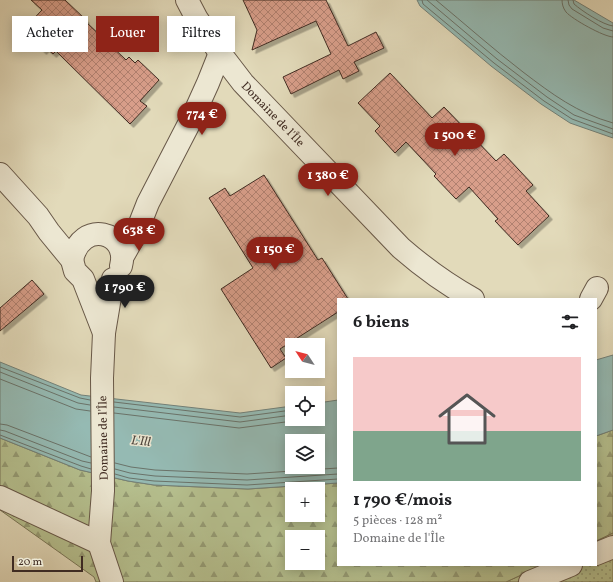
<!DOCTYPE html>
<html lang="fr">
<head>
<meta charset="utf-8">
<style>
  body { margin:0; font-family:Vollkorn,serif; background:#f2f2f2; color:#202124; height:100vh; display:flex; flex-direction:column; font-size:15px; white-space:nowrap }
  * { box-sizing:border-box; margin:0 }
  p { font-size:13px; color:#757577 }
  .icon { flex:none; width:22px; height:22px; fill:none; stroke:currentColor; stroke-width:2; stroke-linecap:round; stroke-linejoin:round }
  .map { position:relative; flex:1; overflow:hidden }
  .side { position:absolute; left:337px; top:298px; width:260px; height:268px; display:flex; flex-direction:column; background:#fff; border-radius:0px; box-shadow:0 2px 10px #0003 }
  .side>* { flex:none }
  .guide { position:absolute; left:12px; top:16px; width:265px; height:36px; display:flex; gap:8px }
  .needle { width:26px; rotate:306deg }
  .fabs { position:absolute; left:285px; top:338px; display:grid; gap:8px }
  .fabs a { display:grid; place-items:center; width:40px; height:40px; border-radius:0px; background:#fff; box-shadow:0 2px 10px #0003; font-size:20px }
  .scale { position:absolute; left:12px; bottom:10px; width:71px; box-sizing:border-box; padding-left:4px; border:2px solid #402c22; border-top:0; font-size:11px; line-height:14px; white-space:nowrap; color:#402c22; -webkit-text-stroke:3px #ece7d2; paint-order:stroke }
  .price { position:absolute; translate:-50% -34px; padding:0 9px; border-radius:14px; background:#8f2418; color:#fff; font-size:13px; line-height:26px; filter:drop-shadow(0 1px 2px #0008) }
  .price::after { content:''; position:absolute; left:50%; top:24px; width:12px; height:9px; margin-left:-6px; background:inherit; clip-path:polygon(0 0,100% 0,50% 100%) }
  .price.selected { background:#222; color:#fff }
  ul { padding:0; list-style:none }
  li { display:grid; align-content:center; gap:8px; height:212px; padding:0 16px }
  li span { display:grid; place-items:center; height:124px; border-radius:0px; color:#555 }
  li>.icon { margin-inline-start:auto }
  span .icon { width:72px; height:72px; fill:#fffc; stroke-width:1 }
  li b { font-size:17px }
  h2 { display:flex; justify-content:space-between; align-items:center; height:48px; padding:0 16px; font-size:17px }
  .chip { padding:0 14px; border-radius:0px; background:#fff; box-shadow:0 2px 10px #0003; font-size:14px; line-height:36px }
  .chip.selected { background:#8f2418; color:#fff }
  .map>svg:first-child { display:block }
</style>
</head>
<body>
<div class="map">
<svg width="613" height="582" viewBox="0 0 613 582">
  <defs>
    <pattern id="grass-dots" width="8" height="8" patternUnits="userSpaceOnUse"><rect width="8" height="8" fill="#b5bf8e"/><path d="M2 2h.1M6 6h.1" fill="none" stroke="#959b74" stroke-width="1.8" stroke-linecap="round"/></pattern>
    <pattern id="forest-firs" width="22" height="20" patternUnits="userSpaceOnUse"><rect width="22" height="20" fill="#b5bf8e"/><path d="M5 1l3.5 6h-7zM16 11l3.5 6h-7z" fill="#959b74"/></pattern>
    <pattern id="building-cross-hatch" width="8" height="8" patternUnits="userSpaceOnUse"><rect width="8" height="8" fill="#d89e8a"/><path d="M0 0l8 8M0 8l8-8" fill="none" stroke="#b18170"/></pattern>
    <filter id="shadow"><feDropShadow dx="3.5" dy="3.5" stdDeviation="0" flood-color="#0004"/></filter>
  </defs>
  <rect width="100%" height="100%" fill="#e2daba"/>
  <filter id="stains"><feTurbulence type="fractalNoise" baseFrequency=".005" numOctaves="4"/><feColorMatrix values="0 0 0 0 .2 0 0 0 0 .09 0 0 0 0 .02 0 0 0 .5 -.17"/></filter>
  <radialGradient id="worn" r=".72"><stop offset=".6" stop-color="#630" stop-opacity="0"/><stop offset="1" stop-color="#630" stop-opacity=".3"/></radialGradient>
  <path fill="url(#grass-dots)" stroke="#7a7658" d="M 613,533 L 613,582 L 506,582 L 543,565 L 596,565 L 596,541 Z"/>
  <g fill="url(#forest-firs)" stroke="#7a7658" fill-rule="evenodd">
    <path d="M 613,430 L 613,533 L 596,541 L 596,436 Z"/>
    <path d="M 0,438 L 80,470 L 128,481 L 154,485 L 248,489 L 338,483 L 338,565 L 543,565 L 506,582 L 96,582 L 94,577 L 0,510 ZM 292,489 L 318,489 L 318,515 L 292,515 ZM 292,537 L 318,537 L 318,563 L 292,563 Z"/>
  </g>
  <g fill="#95bab3" stroke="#738179" fill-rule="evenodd">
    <path d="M 417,0 L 574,0 L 613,23 L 613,138 L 570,123 L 541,104 L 491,66 L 420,6 Z"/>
    <path d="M 613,355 L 613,430 L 596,436 L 596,360 Z"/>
    <path d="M 0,362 L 81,395 L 240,413 L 292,406 L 292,419 L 318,419 L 318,403 L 338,400 L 338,483 L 248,489 L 154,485 L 128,481 L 80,470 L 0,438 ZM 292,441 L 318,441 L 318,467 L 292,467 Z"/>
  </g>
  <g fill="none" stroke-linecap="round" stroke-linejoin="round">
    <g stroke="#6a736a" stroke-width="1">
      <path d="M 422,0 L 423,4 L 494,63 L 544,101 L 572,119 L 613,134"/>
      <path d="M 427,0 L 497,59 L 547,97 L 574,115 L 613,129"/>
      <path d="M 436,0 C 465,24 493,49 523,72 C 552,94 577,113 613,123"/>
      <path d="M 562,0 C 562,4 563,8 566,12 C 572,19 604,37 613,37"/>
      <path d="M 568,0 L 569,5 L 572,9 L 603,28 L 613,31"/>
      <path d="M 573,0 L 574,4 C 582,11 603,25 613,26"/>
      <path d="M 0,367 L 80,398 L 90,400"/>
      <path d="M 0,372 L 78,403 L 90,405"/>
      <path d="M 0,379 L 76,409 L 90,411"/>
      <path d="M 114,402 L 240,417 L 292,410"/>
      <path d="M 114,407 L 240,422 L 292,415"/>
      <path d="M 114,413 L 239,428 L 293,421 L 299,419"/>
      <path d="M 0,424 L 7,425 L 91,457"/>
      <path d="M 0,430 L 5,431 L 82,461 L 91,463"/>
      <path d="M 0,435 L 81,466 L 91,469"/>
      <path d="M 115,463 L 131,467 L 155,470 L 247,474 L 338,468"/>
      <path d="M 115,469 L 130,473 L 155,476 L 247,480 L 338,474"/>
      <path d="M 115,474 L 129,478 L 154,481 L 247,485 L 338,479"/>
    </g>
  </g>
  <g fill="url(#building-cross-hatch)" stroke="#402c22" filter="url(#shadow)">
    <path d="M 31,0 L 65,0 L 86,20 L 85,21 L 126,60 L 129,57 L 135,63 L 138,60 L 159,80 L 140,101 L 147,106 L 130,124 L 56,51 L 53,54 L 46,48 L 43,51 L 22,31 L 42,10 Z"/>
    <path d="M 243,0 L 326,0 L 348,46 L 376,32 L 384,48 L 354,62 L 359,71 L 343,79 L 339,70 L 291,94 L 283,77 L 331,54 L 316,21 L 252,50 L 257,30 Z"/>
    <path d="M 390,73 L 432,118 L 444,107 L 496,161 L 504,154 L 533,185 L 526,191 L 549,216 L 518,245 L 495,221 L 498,219 L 469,187 L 456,199 L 434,176 L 436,174 L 406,142 L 395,153 L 375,131 L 380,126 L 358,103 Z"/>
    <path d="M 264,175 L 318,260 L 322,258 L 348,299 L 338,299 L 338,312 L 280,349 L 286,358 L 271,368 L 221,289 L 253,268 L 209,198 L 225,188 L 230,196 Z"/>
    <path d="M 32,280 L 44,294 L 0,331 L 0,308 Z"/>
  </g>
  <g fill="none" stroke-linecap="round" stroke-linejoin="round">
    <defs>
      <g id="minor">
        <path d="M 187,0 L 197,19 L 220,53 L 243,83 L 401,248 C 424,268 446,284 473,299"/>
        <path d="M 0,174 L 38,216 L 49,232 L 72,260 L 75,271 L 83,279 L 104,333"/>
        <path d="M 123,256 L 137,231 L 148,203 L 194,114 L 208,83 L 220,53"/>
        <path d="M 72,260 C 81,218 130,232 121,266"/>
        <path d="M 591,299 L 597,288"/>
        <path d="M 0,497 L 99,543"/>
        <path d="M 596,554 L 613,547"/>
        <path d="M 112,582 L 99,543 L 103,491 L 102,378 L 104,333 L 113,279"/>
        <path d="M 530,582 L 571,565"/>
      </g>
    </defs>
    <use href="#minor" stroke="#685848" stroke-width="24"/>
    <use href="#minor" stroke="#ece7d2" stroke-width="22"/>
  </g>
  <g text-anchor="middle" stroke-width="3" stroke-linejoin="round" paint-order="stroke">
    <g font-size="12" fill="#402c22" stroke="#ece7d2">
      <text transform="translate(273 114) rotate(46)" y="4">Domaine de l'Île</text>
      <text transform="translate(103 438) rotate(-91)" y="4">Domaine de l'Île</text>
    </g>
    <g font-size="13" font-style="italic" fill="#51483f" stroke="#ece7d2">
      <text transform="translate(141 440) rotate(6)" y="5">L'Ill</text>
    </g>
  </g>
  <rect width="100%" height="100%" filter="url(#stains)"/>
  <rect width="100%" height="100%" fill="url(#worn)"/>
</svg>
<div class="fabs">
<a><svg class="needle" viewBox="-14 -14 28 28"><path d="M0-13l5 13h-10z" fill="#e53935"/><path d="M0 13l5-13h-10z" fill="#757577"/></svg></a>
<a><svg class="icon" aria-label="locate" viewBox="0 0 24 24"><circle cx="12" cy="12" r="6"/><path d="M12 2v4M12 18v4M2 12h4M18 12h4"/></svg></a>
<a><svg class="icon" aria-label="layers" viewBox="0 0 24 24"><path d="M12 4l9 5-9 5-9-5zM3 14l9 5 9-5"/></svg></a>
<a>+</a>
<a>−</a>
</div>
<div class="scale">20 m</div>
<b class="price" style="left:202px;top:136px">774 €</b>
<b class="price" style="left:455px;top:157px">1 500 €</b>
<b class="price" style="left:328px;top:197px">1 380 €</b>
<b class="price" style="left:139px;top:252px">638 €</b>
<b class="price" style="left:275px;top:271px">1 150 €</b>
<b class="price selected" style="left:125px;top:309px">1 790 €</b>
<div class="guide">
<a class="chip">Acheter</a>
<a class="chip selected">Louer</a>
<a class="chip">Filtres</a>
</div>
<section class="side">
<h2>6 biens<svg class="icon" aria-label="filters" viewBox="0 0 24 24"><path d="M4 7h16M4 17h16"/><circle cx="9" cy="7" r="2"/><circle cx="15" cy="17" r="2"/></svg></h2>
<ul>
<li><span style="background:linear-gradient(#f6c9c9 60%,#7fa58c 0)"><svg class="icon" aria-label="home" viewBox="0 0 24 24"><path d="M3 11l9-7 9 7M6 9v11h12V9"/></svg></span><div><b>1 790 €/mois</b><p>5 pièces · 128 m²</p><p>Domaine de l'Île</p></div></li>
</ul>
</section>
</div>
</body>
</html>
